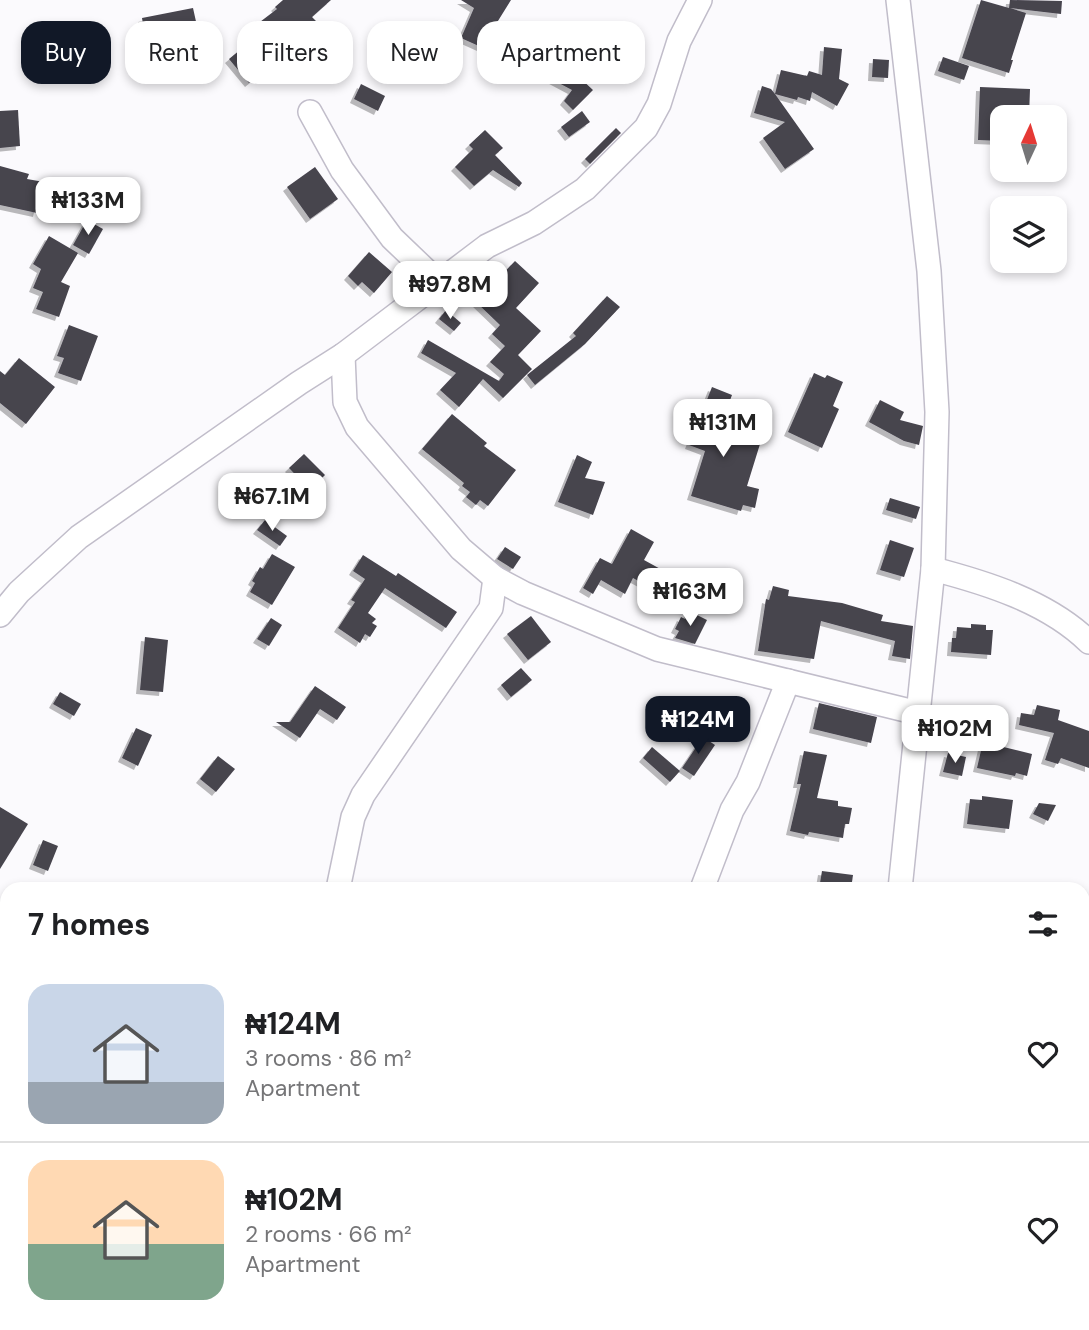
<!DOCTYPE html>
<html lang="en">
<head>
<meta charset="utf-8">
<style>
  body { margin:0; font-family:"DM Sans",sans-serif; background:#f6f6f6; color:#202124; height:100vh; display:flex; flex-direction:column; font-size:26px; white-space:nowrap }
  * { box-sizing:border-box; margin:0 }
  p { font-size:23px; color:#757577 }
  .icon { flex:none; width:38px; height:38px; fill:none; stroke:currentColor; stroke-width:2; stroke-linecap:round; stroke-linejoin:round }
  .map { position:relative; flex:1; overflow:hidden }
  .details { position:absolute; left:0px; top:882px; width:1090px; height:448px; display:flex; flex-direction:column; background:#fff; border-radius:21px 21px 0 0; box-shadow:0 4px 10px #0003 }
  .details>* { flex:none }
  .banner { position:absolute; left:21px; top:21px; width:700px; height:63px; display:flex; gap:14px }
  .needle { width:46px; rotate:4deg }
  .buttons { position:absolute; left:990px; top:105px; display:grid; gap:14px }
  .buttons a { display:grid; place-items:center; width:77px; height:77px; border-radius:14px; background:#fff; box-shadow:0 4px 10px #0003; font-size:35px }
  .price { position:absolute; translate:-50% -60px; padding:0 16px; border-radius:14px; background:#fff; color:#222; font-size:23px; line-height:46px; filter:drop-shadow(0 2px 4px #0008) }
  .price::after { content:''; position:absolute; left:50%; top:42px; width:21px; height:16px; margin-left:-10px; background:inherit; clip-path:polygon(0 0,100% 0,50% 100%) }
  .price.selected { background:#111827; color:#fff }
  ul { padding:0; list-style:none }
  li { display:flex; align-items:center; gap:21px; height:175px; padding:0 28px }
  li+li { border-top:2px solid #e0e0e0 }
  li span { display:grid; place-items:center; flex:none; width:196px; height:140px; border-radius:21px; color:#555 }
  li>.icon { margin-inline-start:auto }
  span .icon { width:84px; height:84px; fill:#fffc; stroke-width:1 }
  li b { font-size:30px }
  h2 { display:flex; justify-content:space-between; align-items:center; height:84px; padding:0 28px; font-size:30px }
  .chip { padding:0 24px; border-radius:21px; background:#fff; box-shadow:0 4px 10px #0003; font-size:24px; line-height:63px }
  .chip.selected { background:#111827; color:#fff }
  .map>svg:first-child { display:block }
</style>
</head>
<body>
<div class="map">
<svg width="1089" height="1330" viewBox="0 0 1089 1330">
  <defs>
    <filter id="shadow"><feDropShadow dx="-4" dy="4" stdDeviation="0" flood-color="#0004"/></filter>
  </defs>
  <rect width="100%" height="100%" fill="#fbfafd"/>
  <g fill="#47444e" filter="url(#shadow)">
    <path d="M 283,0 L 331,0 L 312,17 L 319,24 L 304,38 L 263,67 L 265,70 L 249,83 L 229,59 L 258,35 L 252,28 L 277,9 L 275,7 Z"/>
    <path d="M 461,0 L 511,0 L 488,37 L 495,40 L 490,51 L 461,38 L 474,8 Z"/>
    <path d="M 981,0 L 1009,8 L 1010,0 L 1062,1 L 1061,14 L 1010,8 L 1026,13 L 1011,60 L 1013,60 L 1009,73 L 962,58 Z"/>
    <path d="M 193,8 L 201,44 L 168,50 L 169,56 L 149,60 L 147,47 L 140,49 L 137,31 L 144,30 L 142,18 Z"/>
    <path d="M 566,30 L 579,38 L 564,63 L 593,90 L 573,110 L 564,101 L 572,90 L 540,73 Z"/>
    <path d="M 824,47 L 842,49 L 839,79 L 849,84 L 837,106 L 812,92 L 810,101 L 798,97 L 797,100 L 775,94 L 814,149 L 785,169 L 763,138 L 785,122 L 754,113 L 762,86 L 771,89 L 775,94 L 781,70 L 807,76 L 809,71 L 822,75 Z"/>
    <path d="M 943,57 L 969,66 L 964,80 L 938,71 Z"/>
    <path d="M 873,59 L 889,60 L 888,78 L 872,77 Z"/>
    <path d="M 361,84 L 385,96 L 378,111 L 354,99 Z"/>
    <path d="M 980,87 L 1030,89 L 1029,117 L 1003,117 L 1003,141 L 978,140 Z"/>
    <path d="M 18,110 L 20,146 L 0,148 L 0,111 Z"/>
    <path d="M 582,111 L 590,122 L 569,137 L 561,127 Z"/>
    <path d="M 616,128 L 621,133 L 590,164 L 585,159 Z"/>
    <path d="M 485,130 L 503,148 L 495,155 L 522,183 L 519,187 L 493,170 L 474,186 L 455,167 L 473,149 L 469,145 Z"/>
    <path d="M 0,166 L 29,174 L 27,179 L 44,182 L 37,213 L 0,205 Z"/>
    <path d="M 315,167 L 338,199 L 310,219 L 287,187 Z"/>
    <path d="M 87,220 L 103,229 L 89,254 L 73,245 Z"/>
    <path d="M 49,236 L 78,253 L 61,282 L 70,286 L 59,317 L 36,309 L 43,292 L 33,288 L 41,269 L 33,264 Z"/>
    <path d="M 369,252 L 392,272 L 374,293 L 362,282 L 358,286 L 348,276 Z"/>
    <path d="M 515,261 L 539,283 L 516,308 L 541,331 L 518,355 L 532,369 L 503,398 L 483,379 L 459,407 L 440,390 L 456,373 L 421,353 L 428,340 L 499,381 L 504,374 L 490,362 L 505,346 L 492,334 L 500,325 L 476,302 Z"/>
    <path d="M 607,296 L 620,307 L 585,344 L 535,385 L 527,375 L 576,336 L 573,333 Z"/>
    <path d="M 446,310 L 461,323 L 454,331 L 439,319 Z"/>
    <path d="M 69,325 L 98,336 L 81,381 L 58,373 L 64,358 L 57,356 Z"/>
    <path d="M 19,358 L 55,387 L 26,424 L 0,403 L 0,371 L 5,375 Z"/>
    <path d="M 814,373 L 825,378 L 827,375 L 843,382 L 833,406 L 839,409 L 822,448 L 788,432 Z"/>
    <path d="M 712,387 L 732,395 L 718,432 L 760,444 L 747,486 L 759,489 L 755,508 L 743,505 L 741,511 L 691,496 L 705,451 L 689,445 Z"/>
    <path d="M 880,400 L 904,412 L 900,420 L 923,426 L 919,445 L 904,441 L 869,422 Z"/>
    <path d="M 452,414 L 487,443 L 484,446 L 516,470 L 488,506 L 480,500 L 476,505 L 466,497 L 470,492 L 462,486 L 464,483 L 422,449 Z"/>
    <path d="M 304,454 L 325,475 L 310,490 L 289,468 Z"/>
    <path d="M 577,455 L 592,462 L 585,478 L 605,482 L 593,515 L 558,502 Z"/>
    <path d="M 890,498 L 920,507 L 916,519 L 886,510 Z"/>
    <path d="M 265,520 L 287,536 L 280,546 L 257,530 Z"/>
    <path d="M 631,529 L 654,542 L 644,560 L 664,571 L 653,589 L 633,578 L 625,594 L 601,580 L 593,594 L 583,588 L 600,558 L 612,564 Z"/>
    <path d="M 890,540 L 914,548 L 904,577 L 880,570 Z"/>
    <path d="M 505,547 L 521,557 L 513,569 L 497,559 Z"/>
    <path d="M 272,554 L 295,567 L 272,605 L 250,592 L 255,583 L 252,581 L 260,567 L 263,569 Z"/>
    <path d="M 363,555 L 396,576 L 398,573 L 457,612 L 446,628 L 385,588 L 368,613 L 376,619 L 372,623 L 377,626 L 370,637 L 365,634 L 360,643 L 338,628 L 355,602 L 351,600 L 365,579 L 353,571 Z"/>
    <path d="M 773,586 L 789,590 L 788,596 L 842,603 L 883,615 L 881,621 L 913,626 L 910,659 L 892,656 L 895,641 L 821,621 L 814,659 L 758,651 L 766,599 L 769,600 Z"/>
    <path d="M 689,611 L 707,620 L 695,644 L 675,638 L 679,631 L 675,629 L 681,617 L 685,619 Z"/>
    <path d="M 531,616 L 551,642 L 528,660 L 507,634 Z"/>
    <path d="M 271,618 L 282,625 L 269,646 L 257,639 Z"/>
    <path d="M 971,624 L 986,625 L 986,630 L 993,630 L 991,655 L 951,652 L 952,638 L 956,638 L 957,627 L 971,628 Z"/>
    <path d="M 145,637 L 168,640 L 163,692 L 140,690 Z"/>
    <path d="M 521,668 L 532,680 L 511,697 L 501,685 Z"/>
    <path d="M 315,686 L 346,707 L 337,720 L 320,709 L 300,738 L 276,722 L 290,722 Z"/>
    <path d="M 60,692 L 81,704 L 74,716 L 53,704 Z"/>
    <path d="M 819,703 L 877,717 L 871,743 L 813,729 Z"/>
    <path d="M 1037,705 L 1060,710 L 1058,720 L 1089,731 L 1089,768 L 1061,758 L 1058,764 L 1045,760 L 1054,733 L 1019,725 L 1021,713 L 1034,715 Z"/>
    <path d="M 136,728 L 152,735 L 138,766 L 122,758 Z"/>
    <path d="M 703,737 L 715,745 L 694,776 L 682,768 Z"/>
    <path d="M 983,742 L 1032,754 L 1027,776 L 1016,773 L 1015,776 L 977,768 Z"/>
    <path d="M 652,747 L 680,771 L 670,782 L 643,758 Z"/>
    <path d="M 804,751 L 827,755 L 817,798 L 838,801 L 838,806 L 852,808 L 849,824 L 845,824 L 843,838 L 809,832 L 808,835 L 790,831 L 801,784 L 797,784 Z"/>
    <path d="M 948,753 L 966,757 L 962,776 L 943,772 Z"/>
    <path d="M 218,756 L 235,769 L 216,792 L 200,779 Z"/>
    <path d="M 982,796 L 1013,800 L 1009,829 L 967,824 L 970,799 L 982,800 Z"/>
    <path d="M 1039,803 L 1056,805 L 1048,821 L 1033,814 Z"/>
    <path d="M 0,807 L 28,824 L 0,869 Z"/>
    <path d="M 43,840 L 58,846 L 48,871 L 33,865 Z"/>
    <path d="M 822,871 L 853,875 L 851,889 L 819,889 Z"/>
  </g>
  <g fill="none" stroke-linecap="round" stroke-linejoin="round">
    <defs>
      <g id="minor">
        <path d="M 898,0 L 929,271 L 937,412 L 933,569 L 900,889"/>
        <path d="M 310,112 L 342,170 L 392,238 L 439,283"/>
        <path d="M 343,355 L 345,402 L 357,427 L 461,549 L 495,578 L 523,593 L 657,649 L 918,713"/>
        <path d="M 933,569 C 987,583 1048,602 1089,642"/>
        <path d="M 0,615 L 19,592 L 79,537 L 299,383 L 343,355 L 487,246 L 534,223 L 585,189 L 646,128 L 659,104 L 679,41 L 700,0"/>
        <path d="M 338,889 L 353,817 L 363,795 L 491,608 L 495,578"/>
        <path d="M 702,889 L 732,810 L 748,782 L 788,681"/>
        <path d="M 1083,1102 L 1089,1104"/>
        <path d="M 224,1330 L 227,1323"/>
        <path d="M 565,1330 L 566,1323"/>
        <path d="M 853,1330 L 853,1323"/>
      </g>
    </defs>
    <use href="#minor" stroke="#c1bdca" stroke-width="26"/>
    <use href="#minor" stroke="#fff" stroke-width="23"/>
  </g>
</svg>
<div class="buttons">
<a><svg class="needle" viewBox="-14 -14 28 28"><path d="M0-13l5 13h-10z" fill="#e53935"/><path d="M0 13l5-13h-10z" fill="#757577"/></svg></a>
<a><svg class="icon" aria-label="layers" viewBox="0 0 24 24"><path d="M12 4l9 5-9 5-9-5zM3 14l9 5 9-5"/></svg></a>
</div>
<b class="price" style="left:88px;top:237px">₦133M</b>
<b class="price" style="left:450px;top:321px">₦97.8M</b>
<b class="price" style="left:723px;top:459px">₦131M</b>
<b class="price" style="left:272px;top:533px">₦67.1M</b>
<b class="price" style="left:690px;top:628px">₦163M</b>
<b class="price selected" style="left:698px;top:756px">₦124M</b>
<b class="price" style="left:955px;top:765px">₦102M</b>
<div class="banner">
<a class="chip selected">Buy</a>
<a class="chip">Rent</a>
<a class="chip">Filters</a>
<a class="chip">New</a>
<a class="chip">Apartment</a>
</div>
<section class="details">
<h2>7 homes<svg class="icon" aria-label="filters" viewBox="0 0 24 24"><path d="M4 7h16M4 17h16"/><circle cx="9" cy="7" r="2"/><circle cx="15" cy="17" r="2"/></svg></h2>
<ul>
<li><span style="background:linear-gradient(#c9d6e8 70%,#9aa5b1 0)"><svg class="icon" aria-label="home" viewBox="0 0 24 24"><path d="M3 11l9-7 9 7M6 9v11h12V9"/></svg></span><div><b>₦124M</b><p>3 rooms · 86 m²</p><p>Apartment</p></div><svg class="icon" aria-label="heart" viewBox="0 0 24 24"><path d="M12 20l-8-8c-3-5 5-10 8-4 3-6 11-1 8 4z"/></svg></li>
<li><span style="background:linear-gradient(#ffd9b3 60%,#7fa58c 0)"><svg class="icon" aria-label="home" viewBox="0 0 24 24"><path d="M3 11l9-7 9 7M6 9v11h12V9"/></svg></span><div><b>₦102M</b><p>2 rooms · 66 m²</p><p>Apartment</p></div><svg class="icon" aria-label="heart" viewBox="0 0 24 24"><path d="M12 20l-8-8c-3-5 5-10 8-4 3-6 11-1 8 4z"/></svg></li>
</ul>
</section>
</div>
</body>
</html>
